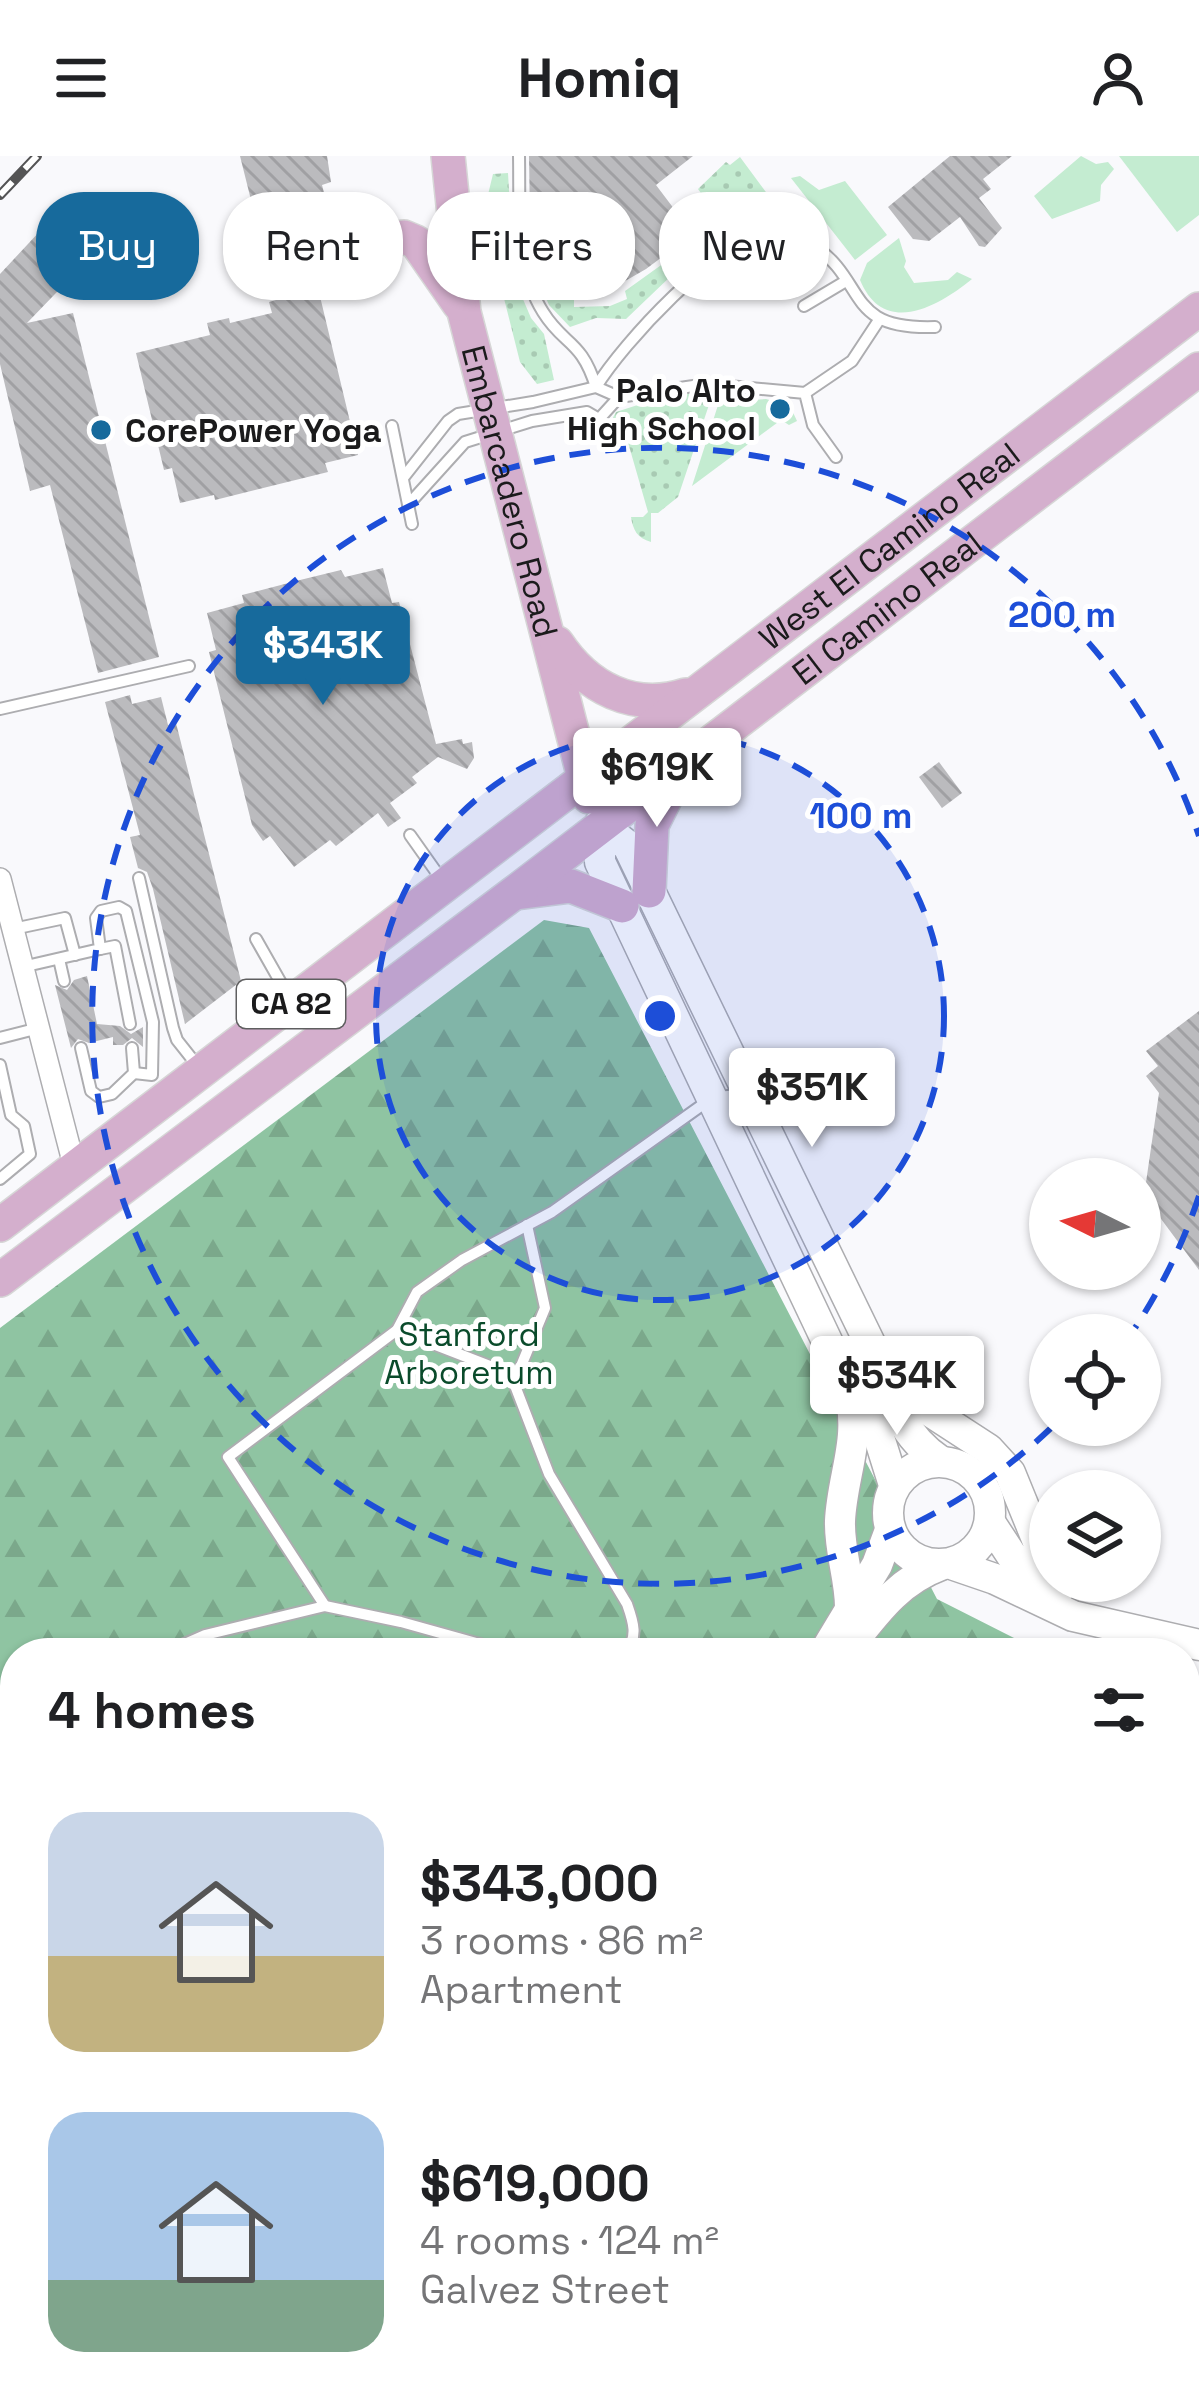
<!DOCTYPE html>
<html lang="en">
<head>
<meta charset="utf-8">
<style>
  body { margin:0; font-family:"Space Grotesk",sans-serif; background:#f6f6f6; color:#202124; height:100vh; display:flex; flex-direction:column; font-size:45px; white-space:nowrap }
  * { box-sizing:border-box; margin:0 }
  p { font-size:39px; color:#757577 }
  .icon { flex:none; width:66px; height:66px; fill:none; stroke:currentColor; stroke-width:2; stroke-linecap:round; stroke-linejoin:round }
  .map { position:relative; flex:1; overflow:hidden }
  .sheet { position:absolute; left:0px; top:1482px; width:1200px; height:771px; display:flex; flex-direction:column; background:#fff; border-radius:48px 48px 0 0; box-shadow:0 3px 9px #0004 }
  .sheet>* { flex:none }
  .guide { position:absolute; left:36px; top:36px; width:1128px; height:108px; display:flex; gap:24px }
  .needle { width:78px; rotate:275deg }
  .tools { position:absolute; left:1029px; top:1002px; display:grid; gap:24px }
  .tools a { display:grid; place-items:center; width:132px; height:132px; border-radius:50%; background:#fff; box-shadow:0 3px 9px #0004; font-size:60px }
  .price { position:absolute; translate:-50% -102px; padding:0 27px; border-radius:12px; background:#fff; color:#222; font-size:39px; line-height:78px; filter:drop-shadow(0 3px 6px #0008) }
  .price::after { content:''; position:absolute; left:50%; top:72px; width:36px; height:27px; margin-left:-18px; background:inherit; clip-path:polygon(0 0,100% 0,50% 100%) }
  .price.current { background:#176a9c; color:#fff }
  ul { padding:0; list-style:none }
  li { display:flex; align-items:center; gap:36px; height:300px; padding:0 48px }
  li span { display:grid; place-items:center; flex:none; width:336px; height:240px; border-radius:36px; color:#555 }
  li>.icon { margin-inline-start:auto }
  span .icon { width:144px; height:144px; fill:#fffc; stroke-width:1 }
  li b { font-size:51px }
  h2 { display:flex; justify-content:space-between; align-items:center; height:144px; padding:0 48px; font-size:51px }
  .tag { padding:0 42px; border-radius:48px; background:#fff; box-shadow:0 3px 9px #0004; font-size:42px; line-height:108px }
  .tag.current { background:#176a9c; color:#fff }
  header { display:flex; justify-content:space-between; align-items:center; height:156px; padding:0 48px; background:#fff; font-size:54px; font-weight:700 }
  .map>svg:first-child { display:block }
</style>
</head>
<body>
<header><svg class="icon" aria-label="menu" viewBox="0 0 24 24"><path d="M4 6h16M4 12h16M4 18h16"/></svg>Homiq<svg class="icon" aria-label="person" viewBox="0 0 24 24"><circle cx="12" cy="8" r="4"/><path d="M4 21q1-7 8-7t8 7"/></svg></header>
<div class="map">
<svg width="1199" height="2252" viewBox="0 0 1199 2252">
  <defs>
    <pattern id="forest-firs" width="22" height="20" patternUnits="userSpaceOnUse" patternTransform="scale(3)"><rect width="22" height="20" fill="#8fc4a2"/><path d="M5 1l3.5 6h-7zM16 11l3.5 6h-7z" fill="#7ba88b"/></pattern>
    <pattern id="garden-dots" width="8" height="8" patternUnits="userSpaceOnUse" patternTransform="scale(3)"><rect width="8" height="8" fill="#c4ecd1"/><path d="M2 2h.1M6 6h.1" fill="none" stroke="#a8cab3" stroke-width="1.8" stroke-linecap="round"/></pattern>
    <pattern id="building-back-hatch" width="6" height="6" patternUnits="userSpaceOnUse" patternTransform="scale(3)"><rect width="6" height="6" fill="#bbbbbe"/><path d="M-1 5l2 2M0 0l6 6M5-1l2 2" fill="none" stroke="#a0a0a3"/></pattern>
  </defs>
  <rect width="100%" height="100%" fill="#f9f9fc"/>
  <g fill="#c4ecd1">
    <path d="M 1081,0 L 1096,8 L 1108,6 L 1114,13 L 1101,29 L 1100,45 L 1052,63 L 1034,40 Z"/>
    <path d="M 1119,0 L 1199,0 L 1199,59 L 1177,76 Z"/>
    <path d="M 800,20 L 819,34 L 845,25 L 887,79 L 855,104 L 791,22 Z"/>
    <path d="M 899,82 L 906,105 L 904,111 L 914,127 L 948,124 L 957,116 L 972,123 C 939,150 884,182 860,124 L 867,107 Z"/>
    <path d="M 766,243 L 790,250 L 797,265 L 789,269 L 781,264 L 692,330 L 719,246 Z"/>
  </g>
  <path fill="url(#forest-firs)" d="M 544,764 L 589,772 L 937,1443 L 1044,1497 L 15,1497 L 15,2238 L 1185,2238 L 1185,1558 L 1199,1560 L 1199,2252 L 0,2252 L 0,1172 Z"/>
  <g fill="url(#garden-dots)">
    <path d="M 740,1 L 774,47 L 766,55 L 726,72 L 698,33 L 726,6 L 730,9 Z"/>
    <path d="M 508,17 L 514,122 L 531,162 L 544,178 L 554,224 L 537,228 L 520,206 L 483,59 L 493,18 Z"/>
    <path d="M 664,107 L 672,119 L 626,163 L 596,162 L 570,171 L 549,149 L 538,124 L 574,141 L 574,151 L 610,150 L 627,143 L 625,135 Z"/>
    <path d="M 714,234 L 678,341 L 658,357 L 651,357 L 651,386 C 637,382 633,374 631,361 L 643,361 L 648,356 L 625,276 L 608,271 L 616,256 L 678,236 Z"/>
  </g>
  <g fill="url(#building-back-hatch)">
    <path d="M 240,0 L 327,0 L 331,26 L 322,29 L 328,52 L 313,55 L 316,66 L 260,80 Z"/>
    <path d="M 529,0 L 693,0 L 656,29 L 693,78 L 646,113 L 613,132 L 587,136 L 557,130 L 541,122 L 540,65 L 530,65 Z"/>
    <path d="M 950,0 L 1012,0 L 983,23 L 991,33 L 979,42 L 1002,72 L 985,91 L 979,90 L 960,61 L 929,85 L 913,83 L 888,51 Z"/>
    <path d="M 52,73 L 82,110 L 27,167 L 73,157 L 159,501 L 98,517 L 50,329 L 30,335 L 0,208 L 0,118 L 41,74 Z"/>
    <path d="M 318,132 L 358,299 L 325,307 L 328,316 L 215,344 L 214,339 L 180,347 L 172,312 L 164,314 L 136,197 L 210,179 L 207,167 L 229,162 L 230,167 L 272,157 L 269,146 Z"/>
    <path d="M 383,412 L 392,447 L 399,446 L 436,588 L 462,583 L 463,588 L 472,586 L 474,602 L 467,613 L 438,601 L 412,621 L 417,627 L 390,647 L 401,662 L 388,671 L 378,657 L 336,690 L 330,684 L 294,711 L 270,680 L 263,685 L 252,669 L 209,496 L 216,494 L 207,457 L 244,447 L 242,439 L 300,424 L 341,414 L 345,421 Z"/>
    <path d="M 130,539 L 132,548 L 161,541 L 168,569 L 176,567 L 241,825 L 185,868 L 153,733 L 147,716 L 138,712 L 130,681 L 140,679 L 105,546 Z"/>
    <path d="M 939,606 L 962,637 L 942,652 L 919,621 Z"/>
    <path d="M 87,820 L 97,868 L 120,870 L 131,878 L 143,871 L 143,891 L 132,882 L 123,889 L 113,889 L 113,881 L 89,887 L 78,883 L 71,892 L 55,829 L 67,834 L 74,824 Z"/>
    <path d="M 1199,855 L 1199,1114 L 1144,1040 L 1159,937 L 1146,920 L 1158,910 L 1146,895 Z"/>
  </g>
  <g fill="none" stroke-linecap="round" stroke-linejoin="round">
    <defs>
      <g id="lane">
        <path d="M 519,0 C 520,49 515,112 543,156 C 564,190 581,183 596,231"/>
        <path d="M 804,150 L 846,125"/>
        <path d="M 596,231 C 623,187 717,85 767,78 C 783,76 799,80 812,88 C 869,126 843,174 935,171"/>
        <path d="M 805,237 L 852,205 L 879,164"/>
        <path d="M 392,270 L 412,368"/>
        <path d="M 403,322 L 448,265 L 458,258 L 533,246 L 596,231 L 619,241 L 707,228 L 805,237 L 813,269 L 836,301"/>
        <path d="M 408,349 L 465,286 L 532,265 L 587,256 L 599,263 L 619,241"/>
        <path d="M 0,553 L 189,510"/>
        <path d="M 410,679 L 444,727"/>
        <path d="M 139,722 L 173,872 L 177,884 L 200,913"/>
        <path d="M 13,773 L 65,762 L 75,799"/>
        <path d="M 256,783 L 281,827 L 323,878"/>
        <path d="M 100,793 L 115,790 L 130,868"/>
        <path d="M 59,803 L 64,825"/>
        <path d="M 22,811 L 100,793 L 96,762 L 101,755 L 119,751 L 126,755 L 153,866 L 152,919 L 134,917"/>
        <path d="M 0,882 L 39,872"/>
        <path d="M 81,892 L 91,935 L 99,941 L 112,938 L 134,917 L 132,892"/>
        <path d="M 0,909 L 11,959 L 24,970 L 30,998 L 0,1023"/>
        <path d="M 397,1174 L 500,1214 L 514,1227 L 549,1318 L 627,1448 C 633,1465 639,1481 625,1497"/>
        <path d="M 514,1227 L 545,1152 L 527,1069"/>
        <path d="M 325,1450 L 228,1301 L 397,1174 L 417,1136 L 462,1104 L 552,1056 L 712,942 L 744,938"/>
        <path d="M 164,1497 L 205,1479 L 325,1450 L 401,1466 L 512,1497"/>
        <path d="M 0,1801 L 9,1707 L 15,1694"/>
      </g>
      <g id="street">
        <path d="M 0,723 L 75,1013"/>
        <path d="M 1185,2189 L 1199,2194"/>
      </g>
      <g id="secondary">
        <path d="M 600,668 L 628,690 L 879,1206 C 892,1247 903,1280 940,1305"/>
        <path d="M 600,668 L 600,706 L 844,1221 L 873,1262 L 894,1329"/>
        <path d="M 883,1210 L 928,1254 L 988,1293 L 1010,1317 L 1050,1415"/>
        <path d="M 848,1233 C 863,1280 842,1319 840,1365 C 839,1395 850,1422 850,1451"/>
        <circle cx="939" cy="1357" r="51"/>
        <path d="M 991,1368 L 1012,1400 L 1060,1432"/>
        <path d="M 954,1409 L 995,1423 L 1073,1460 L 1199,1489"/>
        <path d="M 824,1497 L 877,1409 L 890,1374"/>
        <path d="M 844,1497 C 873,1461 895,1426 941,1409"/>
        <path d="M 0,2210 L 15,2216"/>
        <path d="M 77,2238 L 116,2252"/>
        <path d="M 272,2252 L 280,2238"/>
      </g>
      <g id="primary">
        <path id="s1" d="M 448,0 L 464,156 L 589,641"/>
        <path d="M 381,85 L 404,81 L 416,86 L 459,148"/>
        <path d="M 557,487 C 587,532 633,556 686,539"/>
        <path d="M 649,735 L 652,669 L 678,617"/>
        <path d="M 516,737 L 571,730 L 622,750"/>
        <path id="s2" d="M 0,1069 L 1199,153"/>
        <path id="s3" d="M 0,1124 L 514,737 L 1199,213"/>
      </g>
    </defs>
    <use href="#lane" stroke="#adadb0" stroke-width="14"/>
    <use href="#street" stroke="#adadb0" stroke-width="24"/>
    <use href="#secondary" stroke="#adadb0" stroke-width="33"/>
    <use href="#primary" stroke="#d6d6d6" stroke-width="36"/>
    <use href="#lane" stroke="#fff" stroke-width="10"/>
    <use href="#street" stroke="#fff" stroke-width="21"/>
    <use href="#secondary" stroke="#fff" stroke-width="30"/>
    <use href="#primary" stroke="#d4afcd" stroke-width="33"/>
    <defs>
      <path id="rail" d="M 0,39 L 37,0"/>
    </defs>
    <use href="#rail" stroke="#545455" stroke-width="10"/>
    <use href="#rail" stroke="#fff" stroke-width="6" stroke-dasharray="18" stroke-linecap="butt"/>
  </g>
  <circle cx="660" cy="860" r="284" fill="#1d4ed8" fill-opacity=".12"/>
  <g fill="none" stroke="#1d4ed8" stroke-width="6" stroke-dasharray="21 15">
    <circle cx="660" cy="860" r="284"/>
    <path d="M1199 1040A568 568 0 0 1 1131 1178M1051 1272A568 568 0 1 1 1199 680"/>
  </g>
  <g fill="#176a9c" stroke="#fff" stroke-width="4.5">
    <circle cx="780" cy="253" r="12"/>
    <circle cx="101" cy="274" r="12"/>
  </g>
  <g text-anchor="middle" stroke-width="10" stroke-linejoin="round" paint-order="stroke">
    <rect fill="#fff" stroke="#5f5f60" stroke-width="3" x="237" y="824" width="108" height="48" rx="9"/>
    <g font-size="30" font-weight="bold" fill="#1b1b1c">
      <text x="291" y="858">CA 82</text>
    </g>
    <g font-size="33" font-weight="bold" fill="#1b1b1c" stroke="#fff" text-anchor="end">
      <text x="756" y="246">Palo Alto<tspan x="756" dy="38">High School</tspan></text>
      <text x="125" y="286" text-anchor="start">CorePower Yoga</text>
    </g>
    <g font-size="33" fill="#1b1b1c" stroke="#fff">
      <text dy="12" stroke="none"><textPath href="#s1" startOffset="342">Embarcadero Road</textPath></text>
      <text dy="12" stroke="none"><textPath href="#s2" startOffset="1119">West El Camino Real</textPath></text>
      <text dy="12" stroke="none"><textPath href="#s3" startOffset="1113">El Camino Real</textPath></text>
    </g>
    <g font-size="33" fill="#0a4b2b" stroke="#fff">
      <text x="469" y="1190">Stanford<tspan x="469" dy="38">Arboretum</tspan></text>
    </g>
  </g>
  <circle cx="660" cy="860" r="18" fill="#1d4ed8" stroke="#fff" stroke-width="6"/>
  <g font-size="36" text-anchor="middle" font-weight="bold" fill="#1d4ed8" stroke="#fff" stroke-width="10" stroke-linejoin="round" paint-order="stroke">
    <text x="1062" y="471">200 m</text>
    <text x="861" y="672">100 m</text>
  </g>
</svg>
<div class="tools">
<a><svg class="needle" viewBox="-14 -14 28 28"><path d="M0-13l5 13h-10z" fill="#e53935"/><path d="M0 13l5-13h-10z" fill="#757577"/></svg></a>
<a><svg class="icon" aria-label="locate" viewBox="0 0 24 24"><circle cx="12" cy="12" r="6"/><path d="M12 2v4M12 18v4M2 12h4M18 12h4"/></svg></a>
<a><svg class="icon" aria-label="layers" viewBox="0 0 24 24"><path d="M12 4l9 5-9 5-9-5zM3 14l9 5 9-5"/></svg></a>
</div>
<b class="price current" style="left:323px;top:552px">$343K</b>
<b class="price" style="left:657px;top:674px">$619K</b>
<b class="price" style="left:812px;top:994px">$351K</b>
<b class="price" style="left:897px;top:1282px">$534K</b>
<div class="guide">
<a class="tag current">Buy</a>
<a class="tag">Rent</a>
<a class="tag">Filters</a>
<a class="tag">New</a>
</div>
<section class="sheet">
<h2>4 homes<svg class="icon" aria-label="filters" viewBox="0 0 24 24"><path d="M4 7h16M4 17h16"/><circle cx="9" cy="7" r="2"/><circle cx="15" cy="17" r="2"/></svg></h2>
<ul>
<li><span style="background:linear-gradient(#c9d6e8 60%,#c2b280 0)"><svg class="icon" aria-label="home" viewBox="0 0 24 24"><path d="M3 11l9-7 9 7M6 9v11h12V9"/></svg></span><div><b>$343,000</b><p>3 rooms · 86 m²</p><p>Apartment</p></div></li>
<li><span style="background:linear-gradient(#a9c7e8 70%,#7fa58c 0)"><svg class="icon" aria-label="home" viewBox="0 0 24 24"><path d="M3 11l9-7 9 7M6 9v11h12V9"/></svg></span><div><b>$619,000</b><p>4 rooms · 124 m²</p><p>Galvez Street</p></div></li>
</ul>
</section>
</div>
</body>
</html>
